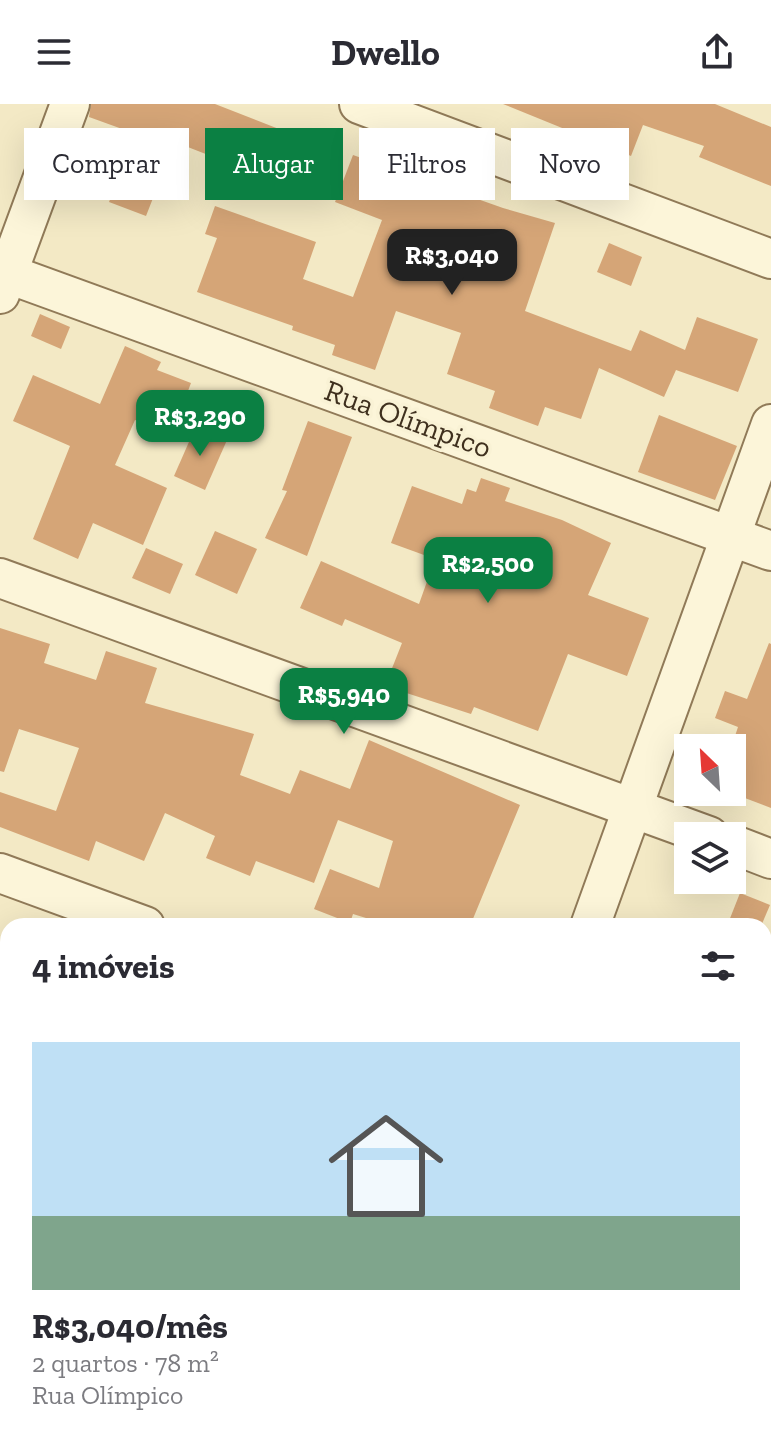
<!DOCTYPE html>
<html lang="pt">
<head>
<meta charset="utf-8">
<style>
  body { margin:0; font-family:"Zilla Slab",serif; background:#f2f2f3; color:#2b2b33; height:100vh; display:flex; flex-direction:column; font-size:30px; white-space:nowrap }
  * { box-sizing:border-box; margin:0 }
  p { font-size:26px; color:#7c7c81 }
  .icon { flex:none; width:44px; height:44px; fill:none; stroke:currentColor; stroke-width:2; stroke-linecap:round; stroke-linejoin:round }
  .map { position:relative; flex:1; overflow:hidden }
  .sheet { position:absolute; left:0px; top:814px; width:772px; height:538px; display:flex; flex-direction:column; background:#fff; border-radius:24px 24px 0 0; box-shadow:0 8px 32px #0002 }
  .sheet>* { flex:none }
  .hud { position:absolute; left:24px; top:24px; width:724px; height:72px; display:flex; gap:16px }
  .needle { width:52px; rotate:335deg }
  .tools { position:absolute; left:674px; top:630px; display:grid; gap:16px }
  .tools a { display:grid; place-items:center; width:72px; height:72px; border-radius:0px; background:#fff; box-shadow:0 8px 32px #0002; font-size:40px }
  .price { position:absolute; translate:-50% -68px; padding:0 18px; border-radius:16px; background:#0b8043; color:#fff; font-size:26px; line-height:52px; filter:drop-shadow(0 2px 4px #0008) }
  .price::after { content:''; position:absolute; left:50%; top:48px; width:24px; height:18px; margin-left:-12px; background:inherit; clip-path:polygon(0 0,100% 0,50% 100%) }
  .price.active { background:#222; color:#fff }
  ul { padding:0; list-style:none }
  li { display:grid; align-content:center; gap:16px; height:424px; padding:0 32px }
  li+li { border-top:2px solid #e1e1e2 }
  li span { display:grid; place-items:center; height:248px; border-radius:0px; color:#555 }
  li>.icon { margin-inline-start:auto }
  span .icon { width:144px; height:144px; fill:#fffc; stroke-width:1 }
  li b { font-size:34px }
  h2 { display:flex; justify-content:space-between; align-items:center; height:96px; padding:0 32px; font-size:34px }
  .tag { padding:0 28px; border-radius:0px; background:#fff; box-shadow:0 8px 32px #0002; font-size:28px; line-height:72px }
  .tag.active { background:#0b8043; color:#fff }
  header { display:flex; justify-content:space-between; align-items:center; height:104px; padding:0 32px; background:#fff; font-size:36px; font-weight:700 }
  .map>svg:first-child { display:block }
</style>
</head>
<body>
<header><svg class="icon" aria-label="menu" viewBox="0 0 24 24"><path d="M4 6h16M4 12h16M4 18h16"/></svg>Dwello<svg class="icon" aria-label="share" viewBox="0 0 24 24"><path d="M12 15V3M7 8l5-5 5 5M5 13v7h14v-7"/></svg></header>
<div class="map">
<svg width="771" height="1351" viewBox="0 0 771 1351">
  <rect width="100%" height="100%" fill="#f3e9c5"/>
  <g fill="#c7d397">
    <path d="M 0,1236 L 8,1240 L 8,1280 L 0,1294 Z"/>
    <path d="M 0,1315 L 8,1320 L 8,1344 L 70,1344 L 59,1351 L 0,1351 Z"/>
  </g>
  <g fill="#d5a577">
    <path d="M 91,0 L 215,0 L 284,27 L 271,59 L 227,41 L 221,56 L 175,38 L 146,112 L 109,98 L 136,30 L 89,13 Z"/>
    <path d="M 503,0 L 715,0 L 771,23 L 771,82 L 699,53 L 704,42 L 643,21 L 631,52 Z"/>
    <path d="M 353,51 L 503,104 L 555,119 L 525,207 L 631,247 L 640,226 L 685,246 L 697,213 L 758,235 L 738,288 L 676,266 L 664,293 L 599,264 L 581,315 L 545,303 L 538,322 L 489,304 L 495,287 L 447,270 L 461,229 L 396,207 L 375,266 L 332,251 L 335,241 L 292,226 L 293,222 L 197,188 L 217,134 L 205,130 L 215,102 L 316,138 L 303,175 L 353,193 L 382,116 L 335,98 Z"/>
    <path d="M 609,139 L 642,153 L 631,182 L 597,168 Z"/>
    <path d="M 40,210 L 70,223 L 61,245 L 31,232 Z"/>
    <path d="M 125,242 L 161,258 L 157,266 L 191,279 L 172,329 L 135,316 L 115,361 L 167,384 L 143,441 L 93,419 L 78,455 L 33,435 L 70,342 L 13,317 L 33,271 L 100,300 Z"/>
    <path d="M 659,311 L 737,342 L 715,396 L 638,368 Z"/>
    <path d="M 308,317 L 352,333 L 307,452 L 265,434 L 287,387 L 282,386 Z"/>
    <path d="M 196,322 L 227,336 L 205,386 L 174,372 Z"/>
    <path d="M 481,374 L 510,384 L 505,397 L 562,416 L 611,439 L 588,491 L 649,514 L 627,572 L 568,550 L 538,627 L 474,603 L 471,610 L 385,582 L 402,539 L 345,515 L 342,522 L 300,504 L 321,457 L 419,500 L 435,455 L 391,439 L 412,382 L 462,400 L 467,385 L 476,388 Z"/>
    <path d="M 215,427 L 257,445 L 237,490 L 195,471 Z"/>
    <path d="M 146,444 L 183,460 L 170,490 L 132,474 Z"/>
    <path d="M 0,524 L 50,540 L 44,559 L 96,576 L 106,547 L 157,564 L 145,599 L 254,630 L 240,671 L 290,690 L 300,666 L 350,685 L 369,636 L 520,701 L 470,822 L 392,822 L 353,810 L 350,819 L 314,805 L 330,765 L 379,784 L 393,737 L 338,716 L 314,779 L 256,757 L 250,772 L 206,754 L 215,732 L 165,709 L 144,757 L 96,737 L 89,757 L 0,723 L 0,688 L 56,707 L 79,644 L 19,625 L 4,668 L 0,667 Z"/>
    <path d="M 769,539 L 771,540 L 771,704 L 729,688 L 732,688 L 731,644 L 738,623 L 715,614 L 725,587 L 747,595 Z"/>
    <path d="M 740,789 L 770,801 L 761,822 L 727,822 Z"/>
  </g>
  <g fill="none" stroke-linecap="round" stroke-linejoin="round">
    <defs>
      <g id="minor">
        <path d="M 359,0 L 771,155"/>
        <path d="M 0,167 L 771,447"/>
        <path d="M 0,190 L 70,0"/>
        <path d="M 0,474 L 709,732"/>
        <path d="M 732,740 L 771,755"/>
        <path d="M 0,769 L 145,822"/>
        <path d="M 590,822 L 771,320"/>
        <path d="M 764,1051 L 771,1053"/>
        <path d="M 0,1069 L 8,1072"/>
        <path d="M 739,1344 L 759,1351"/>
        <path d="M 399,1351 L 401,1344"/>
      </g>
    </defs>
    <use href="#minor" stroke="#907a58" stroke-width="42"/>
    <use href="#minor" stroke="#fcf5d9" stroke-width="38"/>
  </g>
  <g text-anchor="middle" stroke-width="7" stroke-linejoin="round" paint-order="stroke">
    <g font-size="30" fill="#3f301e" stroke="#f9f2d5">
      <text transform="translate(408 315) rotate(20)" y="10">Rua Olímpico</text>
    </g>
  </g>
</svg>
<div class="tools">
<a><svg class="needle" viewBox="-14 -14 28 28"><path d="M0-13l5 13h-10z" fill="#e53935"/><path d="M0 13l5-13h-10z" fill="#7c7c81"/></svg></a>
<a><svg class="icon" aria-label="layers" viewBox="0 0 24 24"><path d="M12 4l9 5-9 5-9-5zM3 14l9 5 9-5"/></svg></a>
</div>
<b class="price active" style="left:452px;top:193px">R$3,040</b>
<b class="price" style="left:200px;top:354px">R$3,290</b>
<b class="price" style="left:488px;top:501px">R$2,500</b>
<b class="price" style="left:344px;top:632px">R$5,940</b>
<div class="hud">
<a class="tag">Comprar</a>
<a class="tag active">Alugar</a>
<a class="tag">Filtros</a>
<a class="tag">Novo</a>
</div>
<section class="sheet">
<h2>4 imóveis<svg class="icon" aria-label="filters" viewBox="0 0 24 24"><path d="M4 7h16M4 17h16"/><circle cx="9" cy="7" r="2"/><circle cx="15" cy="17" r="2"/></svg></h2>
<ul>
<li><span style="background:linear-gradient(#bfe0f5 70%,#7fa58c 0)"><svg class="icon" aria-label="home" viewBox="0 0 24 24"><path d="M3 11l9-7 9 7M6 9v11h12V9"/></svg></span><div><b>R$3,040/mês</b><p>2 quartos · 78 m²</p><p>Rua Olímpico</p></div></li>
</ul>
</section>
</div>
</body>
</html>
